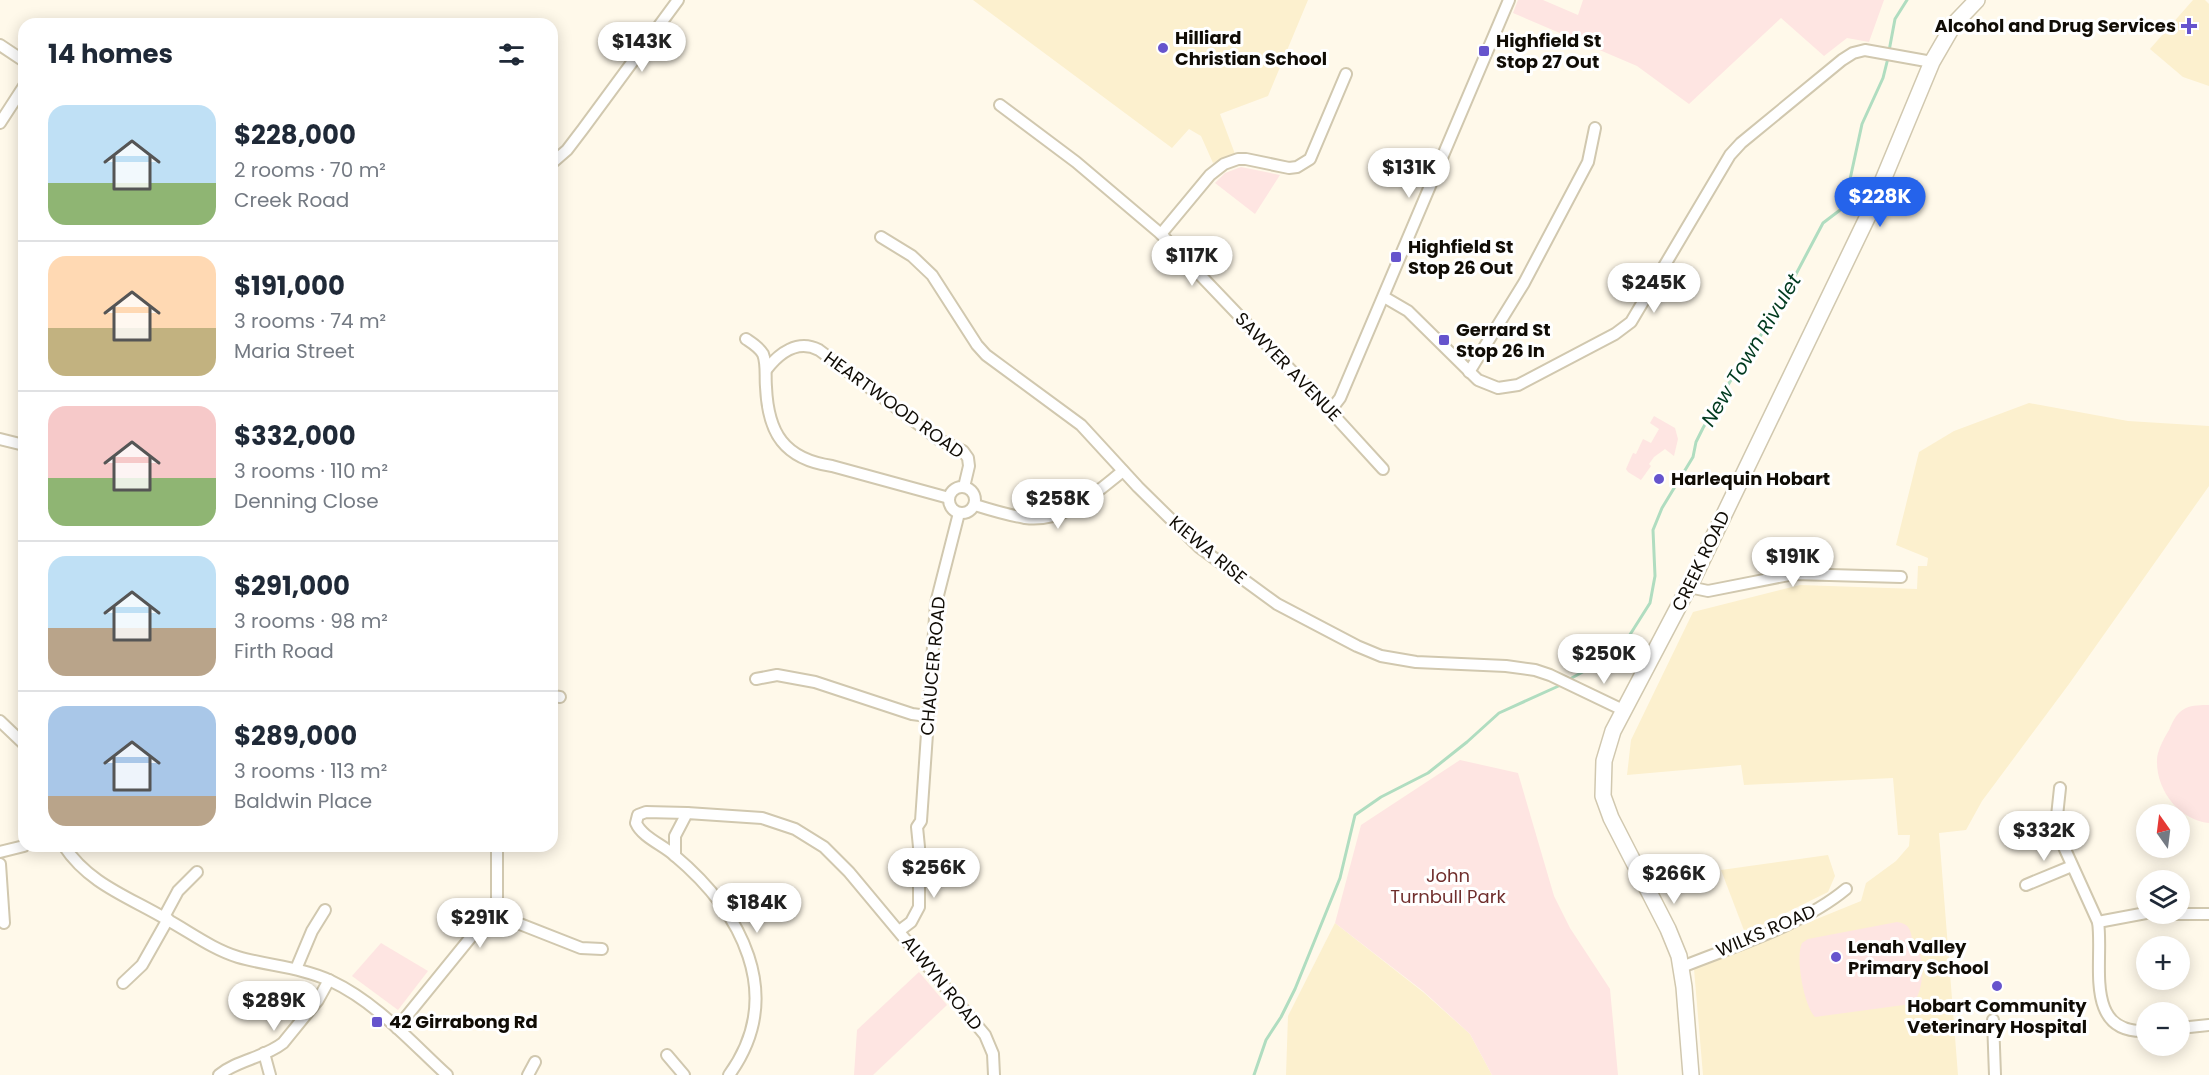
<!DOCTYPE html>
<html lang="en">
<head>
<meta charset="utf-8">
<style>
  body { margin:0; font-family:Poppins,sans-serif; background:#f6f6f7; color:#1f2937; height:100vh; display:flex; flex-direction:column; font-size:22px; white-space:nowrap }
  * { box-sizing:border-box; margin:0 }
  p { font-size:20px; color:#747a83 }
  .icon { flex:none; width:33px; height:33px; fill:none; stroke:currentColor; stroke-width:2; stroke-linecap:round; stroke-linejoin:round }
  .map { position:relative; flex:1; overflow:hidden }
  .details { position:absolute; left:18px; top:18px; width:540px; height:834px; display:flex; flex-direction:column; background:#fff; border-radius:18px; box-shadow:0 3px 15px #0003 }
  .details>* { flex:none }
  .needle { width:39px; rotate:346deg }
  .tools { position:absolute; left:2136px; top:804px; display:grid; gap:12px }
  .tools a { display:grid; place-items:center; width:54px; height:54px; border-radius:50%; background:#fff; box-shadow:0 3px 15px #0003; font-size:30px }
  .price { position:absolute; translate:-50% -51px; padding:0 14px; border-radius:21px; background:#fff; color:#222; font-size:20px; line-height:39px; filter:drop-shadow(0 2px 3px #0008) }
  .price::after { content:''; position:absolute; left:50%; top:36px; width:18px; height:14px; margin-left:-9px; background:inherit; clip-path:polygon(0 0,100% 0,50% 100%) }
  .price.current { background:#2563eb; color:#fff }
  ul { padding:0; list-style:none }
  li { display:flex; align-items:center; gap:18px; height:150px; padding:0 30px }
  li+li { border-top:2px solid #e0e1e3 }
  li span { display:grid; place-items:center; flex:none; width:168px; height:120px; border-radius:18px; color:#555 }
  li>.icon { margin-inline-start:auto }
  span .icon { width:72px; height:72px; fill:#fffc; stroke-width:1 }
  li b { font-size:26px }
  h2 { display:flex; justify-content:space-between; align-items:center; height:72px; padding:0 30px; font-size:26px }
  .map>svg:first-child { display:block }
</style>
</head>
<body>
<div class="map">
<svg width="2209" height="1075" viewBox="0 0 2209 1075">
  <rect width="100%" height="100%" fill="#fff9ea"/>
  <g fill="#fcf0ce">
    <path d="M 973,0 L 1308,0 L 1268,96 L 1220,114 L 1235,154 L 1213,163 L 1201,136 L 1189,129 L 1172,148 Z"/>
    <path d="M 2193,0 L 2205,0 L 2209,4 L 2209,86 L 2183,77 L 2150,49 Z"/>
    <path d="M 2029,403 L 2128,421 L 2209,426 L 2209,486 L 2069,684 L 1982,801 L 1966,830 L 1939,833 L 1958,1075 L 1703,1075 L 1694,969 L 1861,901 L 1866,883 L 1896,861 L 1909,846 L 1910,835 L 1898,835 L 1893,778 L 1744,785 L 1741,765 L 1627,775 L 1631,740 L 1693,612 L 1800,585 L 1917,589 L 1918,566 L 1927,566 L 1928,558 L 1896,545 L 1919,452 L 1954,431 Z"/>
    <path d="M 1828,855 L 1835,876 L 1828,892 L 1745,933 L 1721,870 Z"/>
    <path d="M 1335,923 L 1423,992 L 1470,1034 L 1492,1075 L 1286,1075 L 1288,1016 Z"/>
  </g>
  <g fill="#fee5e2">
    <path d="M 1518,0 L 1543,0 L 1578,15 L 1583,0 L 1884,0 L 1869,42 L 1847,38 L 1824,56 L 1781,18 L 1689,104 L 1637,66 L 1513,13 Z"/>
    <path d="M 1241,167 L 1280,175 L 1255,214 L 1215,183 L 1225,173 Z"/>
    <path d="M 1654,416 L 1675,428 L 1678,439 L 1674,456 L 1665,449 L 1654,457 L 1649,464 L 1651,466 L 1641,480 L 1628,472 L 1626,469 L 1633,453 L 1636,454 L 1643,439 L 1651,443 L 1659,429 L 1650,423 Z"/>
    <path d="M 2209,705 L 2209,823 C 2179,820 2156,790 2157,760 C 2157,751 2164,738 2169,730 C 2173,721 2176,713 2186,708 C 2192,705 2202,705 2209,705 Z"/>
    <path d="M 1460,760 L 1518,773 L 1554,896 L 1570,928 L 1610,989 L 1618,1075 L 1492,1075 L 1470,1034 L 1423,991 L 1335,923 L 1361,825 Z"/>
    <path d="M 1897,922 C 1911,924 1910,931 1913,942 C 1915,946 1919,950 1920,954 C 1924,968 1923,996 1911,1004 L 1815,1017 C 1804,1006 1795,957 1802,943 L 1808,939 Z"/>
    <path d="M 381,943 L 428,971 L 398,1010 L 352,976 Z"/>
    <path d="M 919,972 L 947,1005 L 873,1075 L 854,1075 L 857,1030 Z"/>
  </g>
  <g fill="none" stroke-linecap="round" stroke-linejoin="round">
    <g stroke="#b0ddc0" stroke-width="3">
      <path d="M 1889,51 L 1895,19 L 1907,0"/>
      <path d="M 1568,680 L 1619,652 L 1650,603 L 1655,576 L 1653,530 L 1662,508 L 1693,457 L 1696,442 L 1703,428 L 1742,361 L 1782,306 L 1795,276 L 1823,223 L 1844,207 L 1862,124 L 1883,78 L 1888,58"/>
      <path d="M 1254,1075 L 1266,1040 L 1281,1017 L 1295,989 L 1340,878 L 1355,815 L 1381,797 L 1428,773 L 1467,742 L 1499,713 L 1563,684"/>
    </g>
    <defs>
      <g id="street">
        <path d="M 0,45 L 24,61"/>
        <path d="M 1000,105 L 1076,162 L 1161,234 L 1330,411 L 1383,469"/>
        <path d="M 0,123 L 24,86"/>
        <path d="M 552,163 L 567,150 L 583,129 L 678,0"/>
        <path d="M 1161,234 L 1210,175 L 1224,164 L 1238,159 L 1246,159 L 1289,168 L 1297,167 L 1310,159 L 1346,74"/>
        <path d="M 881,237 L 912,256 L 932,275 L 977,345 L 986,355 L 1081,425 L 1138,487 L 1199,547 L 1277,604 L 1357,646 L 1381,656 L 1416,662 L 1506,666 L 1535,670 L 1550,675 L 1623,710"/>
        <path d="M 1384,297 L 1408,311 L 1478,380 L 1498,388 L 1518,385 L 1615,334 L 1631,322 L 1730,155 L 1741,143 L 1842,60 L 1853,53 L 1865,50 L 1932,62"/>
        <path d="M 746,339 C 752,343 759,347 763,354 C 767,364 765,376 766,387 C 768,433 784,459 832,466 L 949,498"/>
        <path d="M 766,370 C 779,353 798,339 819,350 L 938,439 L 963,451 L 968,458 L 969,466 L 964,487"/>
        <path d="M 1469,372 L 1524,283 L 1588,162 L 1595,128"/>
        <path d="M 1330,411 L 1340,398 L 1509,0"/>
        <path d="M 0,439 L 24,445"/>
        <circle cx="962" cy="500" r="13"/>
        <path d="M 975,505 C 991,510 1008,515 1025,518 C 1065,523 1094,494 1123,471"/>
        <path d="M 1689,587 L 1708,591 L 1794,574 L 1901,577"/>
        <path d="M 756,679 L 777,675 L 815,682 L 912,714 L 927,716"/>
        <path d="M 552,696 L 560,697"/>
        <path d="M 0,721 L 24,744"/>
        <path d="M 2060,788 L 2057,816 L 2059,836 L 2098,922 C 2104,960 2082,1034 2146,1031"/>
        <path d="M 687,813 L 646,812 L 638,815 L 636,823 C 642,837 663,845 674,855 C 741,911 787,995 729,1075"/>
        <path d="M 64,846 C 89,884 129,897 166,919 C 190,932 212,949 238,957 C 269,966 301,967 331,981 C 376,1002 411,1042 447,1075"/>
        <path d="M 0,852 L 24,846"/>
        <path d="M 675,856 L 675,836 L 687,813 L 762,818 L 795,829 L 824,847 L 849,872 L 985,1035 L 993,1054 L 994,1075"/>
        <path d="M 0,864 L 4,923"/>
        <path d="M 2026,885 L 2072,866"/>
        <path d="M 492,913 L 581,948 L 602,949"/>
        <path d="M 2164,914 L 2209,914"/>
        <path d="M 164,917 L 178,891 L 197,872"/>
        <path d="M 2098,922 L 2146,913"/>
        <path d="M 899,931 L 911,922 L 919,907 L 919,847 L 917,827 L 921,821 L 936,603 L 959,513"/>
        <path d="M 1682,967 C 1734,946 1803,925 1846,889"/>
        <path d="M 296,969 L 312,931 L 325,910"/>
        <path d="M 123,983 L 142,965 L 168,919"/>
        <path d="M 1993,1020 L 1995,1075"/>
        <path d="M 397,1028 L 497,905 L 497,846"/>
        <path d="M 2180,1028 L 2209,1025"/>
        <path d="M 264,1053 L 270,1075"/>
        <path d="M 667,1055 L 684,1075"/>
        <path d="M 219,1075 C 237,1060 264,1058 283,1043 L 318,1000 L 329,980"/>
        <path d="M 528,1075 L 535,1062"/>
      </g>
      <path id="secondary" d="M 1691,1075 L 1684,987 L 1679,956 L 1668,929 L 1611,818 L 1603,796 L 1604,761 L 1613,731 L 1694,577 L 1868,216 L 1932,62 L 1954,24 L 1977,0"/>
    </defs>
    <use href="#street" stroke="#d1c8af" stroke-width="14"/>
    <use href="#secondary" stroke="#d1c8af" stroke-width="18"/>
    <use href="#street" stroke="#fff" stroke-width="10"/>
    <use href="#secondary" stroke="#fff" stroke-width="15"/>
  </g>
  <g fill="#6654cd" stroke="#fff" stroke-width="2">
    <path d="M2186 17h6v6h6v6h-6v6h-6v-6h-6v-6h6z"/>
    <circle cx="1163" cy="48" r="6"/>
    <rect x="1478" y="45" width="12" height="12" rx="3"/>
    <rect x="1390" y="251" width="12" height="12" rx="3"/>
    <rect x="1438" y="334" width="12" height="12" rx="3"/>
    <circle cx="1659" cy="479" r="6"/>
    <circle cx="1836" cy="957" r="6"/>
    <circle cx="1997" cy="986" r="6"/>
    <rect x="371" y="1016" width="12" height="12" rx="3"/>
  </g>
  <g text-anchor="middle" stroke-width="6" stroke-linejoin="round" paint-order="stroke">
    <g font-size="18" font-weight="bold" fill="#100c05" stroke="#fff" text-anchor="start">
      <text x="2176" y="32" text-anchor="end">Alcohol and Drug Services</text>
      <text x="1175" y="44">Hilliard<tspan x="1175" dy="21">Christian School</tspan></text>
      <text x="1496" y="47">Highfield St<tspan x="1496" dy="21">Stop 27 Out</tspan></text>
      <text x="1408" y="253">Highfield St<tspan x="1408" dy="21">Stop 26 Out</tspan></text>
      <text x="1456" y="336">Gerrard St<tspan x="1456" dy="21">Stop 26 In</tspan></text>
      <text x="1671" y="485">Harlequin Hobart</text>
      <text x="1848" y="953">Lenah Valley<tspan x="1848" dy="21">Primary School</tspan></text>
      <text x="1997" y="1012" text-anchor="middle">Hobart Community<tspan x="1997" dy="21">Veterinary Hospital</tspan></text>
      <text x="389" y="1028">42 Girrabong Rd</text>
    </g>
    <g font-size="18" fill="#100c05" stroke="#fff">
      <text transform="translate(1288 367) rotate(46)" y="6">SAWYER AVENUE</text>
      <text transform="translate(894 405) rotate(36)" y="6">HEARTWOOD ROAD</text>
      <text transform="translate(1208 550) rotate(40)" y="6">KIEWA RISE</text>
      <text transform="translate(1701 561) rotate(-64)" y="6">CREEK ROAD</text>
      <text transform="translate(933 666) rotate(-85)" y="6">CHAUCER ROAD</text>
      <text transform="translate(1766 931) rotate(-23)" y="6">WILKS ROAD</text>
      <text transform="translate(942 983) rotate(51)" y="6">ALWYN ROAD</text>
    </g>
    <g font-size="18" fill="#702f2d" stroke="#fff">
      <text x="1448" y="882">John<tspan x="1448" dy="21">Turnbull Park</tspan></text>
    </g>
    <g font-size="20" font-style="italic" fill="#003a1f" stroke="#fff">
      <text transform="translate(1751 350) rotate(-59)" y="7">New Town Rivulet</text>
    </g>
  </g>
</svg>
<div class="tools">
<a><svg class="needle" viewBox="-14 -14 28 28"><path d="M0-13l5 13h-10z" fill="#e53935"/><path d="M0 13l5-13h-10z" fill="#747a83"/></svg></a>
<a><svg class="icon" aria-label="layers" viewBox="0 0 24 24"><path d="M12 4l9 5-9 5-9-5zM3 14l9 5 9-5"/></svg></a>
<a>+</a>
<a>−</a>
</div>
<b class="price" style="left:642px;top:73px">$143K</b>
<b class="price" style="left:1409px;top:199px">$131K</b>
<b class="price current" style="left:1880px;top:228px">$228K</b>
<b class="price" style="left:1192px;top:287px">$117K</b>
<b class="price" style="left:1654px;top:314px">$245K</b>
<b class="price" style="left:1058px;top:530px">$258K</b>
<b class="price" style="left:1793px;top:588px">$191K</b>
<b class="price" style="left:1604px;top:685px">$250K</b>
<b class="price" style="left:2044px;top:862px">$332K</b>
<b class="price" style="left:934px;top:899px">$256K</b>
<b class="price" style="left:1674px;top:905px">$266K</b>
<b class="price" style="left:757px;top:934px">$184K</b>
<b class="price" style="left:480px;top:949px">$291K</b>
<b class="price" style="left:274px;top:1032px">$289K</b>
<section class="details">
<h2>14 homes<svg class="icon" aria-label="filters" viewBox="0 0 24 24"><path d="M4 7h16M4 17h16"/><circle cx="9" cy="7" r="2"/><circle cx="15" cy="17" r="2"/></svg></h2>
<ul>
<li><span style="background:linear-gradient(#bfe0f5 65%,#8fb573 0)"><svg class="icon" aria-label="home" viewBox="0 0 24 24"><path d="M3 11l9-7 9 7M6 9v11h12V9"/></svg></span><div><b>$228,000</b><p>2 rooms · 70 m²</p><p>Creek Road</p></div></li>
<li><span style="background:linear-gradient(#ffd9b3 60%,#c2b280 0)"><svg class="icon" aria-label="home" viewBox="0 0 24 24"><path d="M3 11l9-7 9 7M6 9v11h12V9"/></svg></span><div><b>$191,000</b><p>3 rooms · 74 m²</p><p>Maria Street</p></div></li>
<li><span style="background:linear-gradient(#f6c9c9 60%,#8fb573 0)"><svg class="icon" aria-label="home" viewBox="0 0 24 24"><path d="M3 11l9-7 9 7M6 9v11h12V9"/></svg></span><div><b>$332,000</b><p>3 rooms · 110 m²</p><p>Denning Close</p></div></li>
<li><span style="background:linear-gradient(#bfe0f5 60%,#b9a48a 0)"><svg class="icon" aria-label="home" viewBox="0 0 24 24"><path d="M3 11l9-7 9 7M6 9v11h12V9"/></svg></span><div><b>$291,000</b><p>3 rooms · 98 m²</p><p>Firth Road</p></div></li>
<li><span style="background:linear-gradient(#a9c7e8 75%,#b9a48a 0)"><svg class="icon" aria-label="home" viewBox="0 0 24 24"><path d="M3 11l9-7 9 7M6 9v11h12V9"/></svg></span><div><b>$289,000</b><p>3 rooms · 113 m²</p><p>Baldwin Place</p></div></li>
</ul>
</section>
</div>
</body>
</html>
